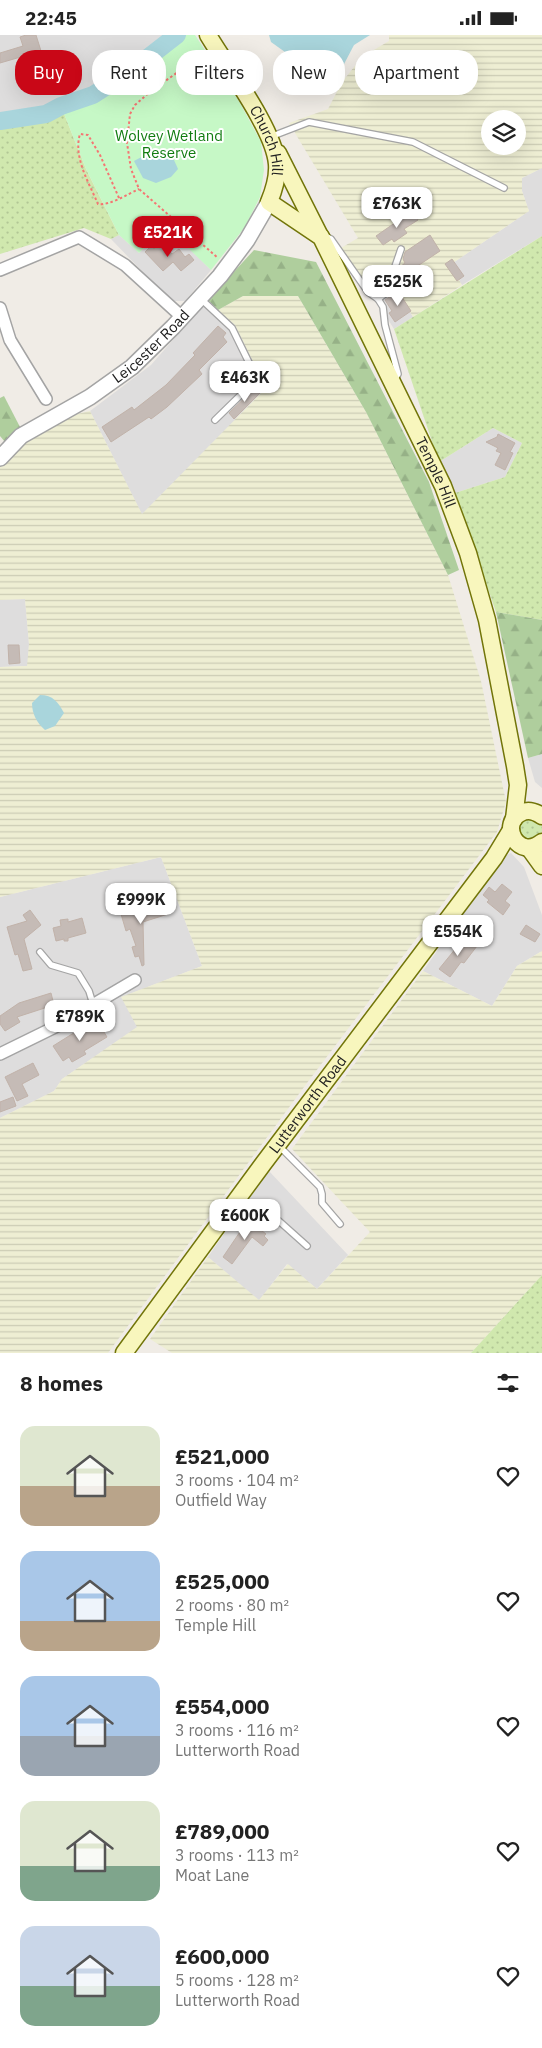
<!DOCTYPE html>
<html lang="en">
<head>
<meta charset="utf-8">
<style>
  body { margin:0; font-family:"IBM Plex Sans",sans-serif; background:#f6f6f6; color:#222; height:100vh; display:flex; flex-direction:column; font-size:19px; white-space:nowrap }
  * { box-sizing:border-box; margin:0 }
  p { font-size:16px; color:#767676 }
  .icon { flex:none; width:28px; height:28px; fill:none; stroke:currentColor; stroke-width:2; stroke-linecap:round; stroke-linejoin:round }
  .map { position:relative; height:1318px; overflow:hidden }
  .sheet { display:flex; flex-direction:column; background:#fff; flex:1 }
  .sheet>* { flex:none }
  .guide { position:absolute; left:15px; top:15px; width:512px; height:45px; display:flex; gap:10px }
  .tools { position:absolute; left:481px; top:75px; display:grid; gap:10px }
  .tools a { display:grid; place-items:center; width:45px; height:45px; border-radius:50%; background:#fff; box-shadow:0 5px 20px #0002; font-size:25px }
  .price { position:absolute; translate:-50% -42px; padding:0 11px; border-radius:10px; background:#fff; color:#222; font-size:16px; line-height:32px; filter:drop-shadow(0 1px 2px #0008) }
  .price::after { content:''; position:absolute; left:50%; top:30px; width:15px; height:11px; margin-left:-8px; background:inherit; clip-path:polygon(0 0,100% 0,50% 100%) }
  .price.active { background:#c90717; color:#fff }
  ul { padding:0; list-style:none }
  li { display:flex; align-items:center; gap:15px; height:125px; padding:0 20px }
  li span { display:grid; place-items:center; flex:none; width:140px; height:100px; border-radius:15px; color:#555 }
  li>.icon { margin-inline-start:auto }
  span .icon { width:60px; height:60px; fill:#fffc; stroke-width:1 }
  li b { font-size:21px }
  h2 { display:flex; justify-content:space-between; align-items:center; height:60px; padding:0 20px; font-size:21px }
  .pill { padding:0 18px; border-radius:20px; background:#fff; box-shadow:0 5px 20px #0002; font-size:18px; line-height:45px }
  .pill.active { background:#c90717; color:#fff }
  .status { display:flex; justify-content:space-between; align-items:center; height:35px; padding:0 25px; background:#fff; direction:ltr }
  .status svg { height:14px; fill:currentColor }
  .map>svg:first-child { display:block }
</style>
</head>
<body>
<div class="status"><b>22:45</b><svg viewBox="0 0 49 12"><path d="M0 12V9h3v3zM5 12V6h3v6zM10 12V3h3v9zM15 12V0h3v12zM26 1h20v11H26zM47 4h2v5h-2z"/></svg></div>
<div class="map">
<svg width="542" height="1318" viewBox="0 0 542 1318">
  <defs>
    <pattern id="farmland-rules" width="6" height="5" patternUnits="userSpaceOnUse" patternTransform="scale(1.25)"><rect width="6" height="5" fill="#eeeed3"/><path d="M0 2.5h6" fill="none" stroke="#ccccb5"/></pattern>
    <pattern id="grass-dots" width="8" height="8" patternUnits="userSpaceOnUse" patternTransform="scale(1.25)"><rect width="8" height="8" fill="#d0e8ae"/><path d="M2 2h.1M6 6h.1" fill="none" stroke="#b2c795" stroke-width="1.8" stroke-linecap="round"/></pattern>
    <pattern id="forest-firs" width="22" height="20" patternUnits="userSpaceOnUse" patternTransform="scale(1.25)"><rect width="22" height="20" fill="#afce9d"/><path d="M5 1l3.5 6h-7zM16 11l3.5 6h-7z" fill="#96b187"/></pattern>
  </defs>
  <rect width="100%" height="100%" fill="#f0ece6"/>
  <g fill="#dedddd">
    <path d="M 0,0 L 177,0 L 132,35 L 93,60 L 61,71 L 46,79 L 0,86 Z"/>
    <path d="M 542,133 L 542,201 L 462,250 L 450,230 L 529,176 L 522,156 L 522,143 Z"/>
    <path d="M 166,191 L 211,235 L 185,266 L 174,266 L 165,260 L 111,204 L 119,200 L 139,218 Z"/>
    <path d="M 397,255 L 413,282 L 394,294 L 377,267 Z"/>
    <path d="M 208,265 L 235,290 L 267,353 L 142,480 L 90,376 L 151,330 Z"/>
    <path d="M 493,393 L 522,408 L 505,442 L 455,458 L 439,427 Z"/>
    <path d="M 25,564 L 29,609 L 28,631 L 0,632 L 0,565 Z"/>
    <path d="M 542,719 L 542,753 L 535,747 L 528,723 Z"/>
    <path d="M 511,818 L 524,832 L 542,880 L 542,916 L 517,931 L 492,971 L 423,936 L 504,821 Z"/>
    <path d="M 161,822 L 202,931 L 122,962 L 138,992 L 62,1044 L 54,1056 L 0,1083 L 0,862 Z"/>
    <path d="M 268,1135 L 348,1220 L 317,1254 L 287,1229 L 259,1266 L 208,1222 Z"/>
  </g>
  <g fill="url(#farmland-rules)" fill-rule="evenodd">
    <path d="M 389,0 L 542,0 L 542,133 L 522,143 L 522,156 L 529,176 L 450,230 L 462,250 L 413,282 L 397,255 L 377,267 L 341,213 L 358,203 L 289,88 L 328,74 L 342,47 L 362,22 L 389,6 ZM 490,84 L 518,84 L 518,111 L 490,111 Z"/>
    <path d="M 243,261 L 298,261 L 366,377 L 448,540 L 481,646 L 506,767 L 497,797 L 307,1048 L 108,1318 L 0,1318 L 0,1083 L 54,1056 L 62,1044 L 137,992 L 121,962 L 202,931 L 161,822 L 0,862 L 0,632 L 27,631 L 29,609 L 25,564 L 0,565 L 0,432 L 11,419 L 33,400 L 64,382 L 90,376 L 142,479 L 266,353 L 235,290 L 218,275 Z"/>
    <path d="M 542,916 L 542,1240 L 471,1318 L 172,1318 L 150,1304 L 208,1222 L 259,1265 L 288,1229 L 317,1254 L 370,1197 L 292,1114 L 423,936 L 492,971 L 517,931 Z"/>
  </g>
  <g fill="url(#grass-dots)">
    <path d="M 61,71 L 86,134 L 119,200 L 111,204 L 84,193 L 0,219 L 0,86 L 46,79 Z"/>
    <path d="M 542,201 L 542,585 L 496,577 L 455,458 L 505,442 L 522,408 L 493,393 L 439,427 L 394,294 Z"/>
    <path d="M 523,781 L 542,788 L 542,800 L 527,808 L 515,791 Z"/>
    <path d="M 542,1240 L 542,1318 L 471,1318 Z"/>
  </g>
  <g fill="url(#forest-firs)">
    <path d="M 254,215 L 316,227 L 429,447 L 459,535 L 448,540 L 366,377 L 298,261 L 243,261 L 218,275 L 208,265 Z"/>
    <path d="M 4,361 L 20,392 L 5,407 L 0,401 L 0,363 Z"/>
    <path d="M 496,577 L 542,585 L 542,719 L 528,723 Z"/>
  </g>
  <path fill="#c6f8c6" d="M 177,0 L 195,0 L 240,68 L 261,107 L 264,135 L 260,162 L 245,192 L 211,235 L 166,192 L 139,218 L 119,200 L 86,134 L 61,71 C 72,67 84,65 94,59 C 120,47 157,20 177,0 Z"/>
  <g fill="#a9d5dc">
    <path d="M 269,0 L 370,0 L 354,10 L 343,31 L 322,42 L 298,39 L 285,17 L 271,7 Z"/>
    <path d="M 165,117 L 174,125 L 178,134 L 171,142 L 156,148 L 143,143 L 134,126 L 149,118 Z"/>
    <path d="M 40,660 C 53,660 58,667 64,678 L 55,691 L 45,695 C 37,688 32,679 32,668 Z"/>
  </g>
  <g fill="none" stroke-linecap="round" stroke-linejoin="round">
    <path stroke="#a9d5dc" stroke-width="18" d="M 0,86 L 46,79 L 61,71 L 93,60 L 132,35 L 177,0"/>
  </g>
  <g fill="#c5bbb6" stroke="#c1b2a9">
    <path d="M 26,0 L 36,0 L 41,16 L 0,28 L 0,18 L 23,11 L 20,2 Z"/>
    <path d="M 412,176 L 418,185 L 404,194 L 407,198 L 394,207 L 392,204 L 383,210 L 376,201 Z"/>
    <path d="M 430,200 L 440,216 L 407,238 L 410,242 L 402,247 L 397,240 L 400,232 L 405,228 L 403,224 L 405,217 Z"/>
    <path d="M 161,207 L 172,219 L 179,214 L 185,222 L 189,219 L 194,225 L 181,236 L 173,227 L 163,236 L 145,217 L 151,211 L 154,214 Z"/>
    <path d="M 452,224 L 464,241 L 457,246 L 445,229 Z"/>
    <path d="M 398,256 L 411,276 L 395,287 L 389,278 L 392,276 L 385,265 Z"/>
    <path d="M 218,291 L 226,298 L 223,302 L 227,307 L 199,335 L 202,339 L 167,372 L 151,384 L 149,382 L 111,407 L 102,392 L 132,372 L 134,375 L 166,350 L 195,320 L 193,318 Z"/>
    <path d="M 256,352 L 261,357 L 234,384 L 229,378 Z"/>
    <path d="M 498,399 L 515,408 L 510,417 L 513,418 L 505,435 L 495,430 L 501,418 L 496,416 L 498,413 L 486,407 L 497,402 Z"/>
    <path d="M 8,610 L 19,610 L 20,628 L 9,629 Z"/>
    <path d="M 502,849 L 512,857 L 505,866 L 510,870 L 503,880 L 487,867 L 489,865 L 483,860 L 489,852 L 495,857 Z"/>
    <path d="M 154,869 L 155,873 L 165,870 L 168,879 L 143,887 L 144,930 L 142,931 L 139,921 L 135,922 L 132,912 L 136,911 L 130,894 L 126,896 L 121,879 Z"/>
    <path d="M 30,875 L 41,890 L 24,904 L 32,934 L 23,936 L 18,919 L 15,920 L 7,892 L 27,886 L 23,880 Z"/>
    <path d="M 82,883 L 86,898 L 68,903 L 68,906 L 64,906 L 64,904 L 56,906 L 53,893 L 61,891 L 60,885 L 68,884 L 68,887 Z"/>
    <path d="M 526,890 L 540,899 L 535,907 L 520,899 Z"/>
    <path d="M 468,904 L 477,911 L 464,928 L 461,927 L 450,942 L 439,934 L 461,907 L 464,909 Z"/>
    <path d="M 51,958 L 54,970 L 17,982 L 20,987 L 5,996 L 0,989 L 0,981 L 19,968 Z"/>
    <path d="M 96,984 L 107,1002 L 84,1016 L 86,1019 L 72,1027 L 69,1022 L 63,1026 L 53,1011 Z"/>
    <path d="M 33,1028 L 39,1040 L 22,1049 L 28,1061 L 17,1066 L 5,1042 Z"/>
    <path d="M 13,1062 L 16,1071 L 0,1077 L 0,1067 Z"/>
    <path d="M 248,1185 L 266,1199 L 264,1201 L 268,1205 L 263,1211 L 252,1202 L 232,1229 L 223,1222 Z"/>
  </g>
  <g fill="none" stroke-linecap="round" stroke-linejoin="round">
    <defs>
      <g id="service">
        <path d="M 270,102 L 309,87 L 413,107 L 504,153"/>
        <path d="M 325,201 L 331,204 L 368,257 L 378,264 L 386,258 L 401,214"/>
        <path d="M 201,264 L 232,293 L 257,344 L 215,385"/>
        <path d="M 378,264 L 383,272 L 385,290 L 398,339 L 394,345"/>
        <path d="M 40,917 L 51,930 L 78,938 L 89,956 L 93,969"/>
        <path d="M 279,1111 L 320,1152 L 322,1159 L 322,1168 L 340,1189"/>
        <path d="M 238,1167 L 265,1178 L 279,1186 L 307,1211"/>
      </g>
      <g id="minor">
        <path d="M 0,235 L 79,202 L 125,230 L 182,282"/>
        <path d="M 0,273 L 10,305 L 46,364"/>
        <path d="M 0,1019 L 57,991 L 135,945"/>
      </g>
      <g id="tertiary">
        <path id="s1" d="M 0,423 L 21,401 L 90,362 L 132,332 L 173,292 L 220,241 L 247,205 L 269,167"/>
      </g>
      <g id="secondary">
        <path id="s2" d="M 208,0 C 227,32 274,94 277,129 C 278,142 274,155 269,167 L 321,202 L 443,451 L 468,518 L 487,585 L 515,731 L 518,750 L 514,784"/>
        <path d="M 278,118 L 320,201"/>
        <path d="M 542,781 C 536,777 530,774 523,777 C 497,787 518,827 542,807"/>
        <path d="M 529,813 L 542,831"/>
        <path id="s3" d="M 124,1318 L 263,1129 L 494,823 L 511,795"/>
      </g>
    </defs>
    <use href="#service" stroke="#a4a4a4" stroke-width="8"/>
    <use href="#minor" stroke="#a4a4a4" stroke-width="14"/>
    <use href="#tertiary" stroke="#a4a4a4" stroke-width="18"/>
    <use href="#secondary" stroke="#727509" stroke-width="19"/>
    <g stroke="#f57572" stroke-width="2" stroke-dasharray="2.5 2.5" stroke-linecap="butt">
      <path d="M 205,18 L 151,56 L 135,70 L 130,79 L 127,108 L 131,134 L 139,154 L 218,223"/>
      <path d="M 119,163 L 100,120 L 88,100 L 80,99 C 73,122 89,148 98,169 C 109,171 128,159 139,154"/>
    </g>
    <use href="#service" stroke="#fff" stroke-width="5.5"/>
    <use href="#minor" stroke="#fff" stroke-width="11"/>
    <use href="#tertiary" stroke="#fff" stroke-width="15"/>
    <use href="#secondary" stroke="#f8f6bd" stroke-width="16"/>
  </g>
  <g text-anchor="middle" stroke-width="4" stroke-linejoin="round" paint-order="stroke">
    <g font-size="15" fill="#107c10" stroke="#fff">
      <text x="169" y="106">Wolvey Wetland<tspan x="169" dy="17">Reserve</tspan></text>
    </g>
    <g font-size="15" fill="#202020" stroke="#fff">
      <text dy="5" stroke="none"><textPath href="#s2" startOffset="122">Church Hill</textPath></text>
      <text dy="5" stroke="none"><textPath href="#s1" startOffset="189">Leicester Road</textPath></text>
      <text dy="5" stroke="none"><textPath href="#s2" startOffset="511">Temple Hill</textPath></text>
      <text dy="5" stroke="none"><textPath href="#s3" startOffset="309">Lutterworth Road</textPath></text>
    </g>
  </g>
</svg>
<div class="tools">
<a><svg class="icon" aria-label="layers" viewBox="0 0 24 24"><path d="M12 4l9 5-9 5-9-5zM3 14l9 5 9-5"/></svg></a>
</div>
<b class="price" style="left:397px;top:194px">£763K</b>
<b class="price active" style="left:168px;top:223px">£521K</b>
<b class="price" style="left:398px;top:272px">£525K</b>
<b class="price" style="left:245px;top:368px">£463K</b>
<b class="price" style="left:141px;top:890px">£999K</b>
<b class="price" style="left:458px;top:922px">£554K</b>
<b class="price" style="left:80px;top:1007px">£789K</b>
<b class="price" style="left:245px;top:1206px">£600K</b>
<div class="guide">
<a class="pill active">Buy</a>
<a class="pill">Rent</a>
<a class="pill">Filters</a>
<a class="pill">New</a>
<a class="pill">Apartment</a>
</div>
</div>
<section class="sheet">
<h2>8 homes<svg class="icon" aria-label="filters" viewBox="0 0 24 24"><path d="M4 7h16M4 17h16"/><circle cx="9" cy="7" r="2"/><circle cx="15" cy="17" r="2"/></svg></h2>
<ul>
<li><span style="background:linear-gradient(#dfe7d0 60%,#b9a48a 0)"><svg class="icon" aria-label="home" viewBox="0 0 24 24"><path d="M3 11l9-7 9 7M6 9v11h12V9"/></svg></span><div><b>£521,000</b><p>3 rooms · 104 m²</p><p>Outfield Way</p></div><svg class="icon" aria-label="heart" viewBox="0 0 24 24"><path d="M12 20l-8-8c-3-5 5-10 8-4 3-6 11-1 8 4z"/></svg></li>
<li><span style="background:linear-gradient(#a9c7e8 70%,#b9a48a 0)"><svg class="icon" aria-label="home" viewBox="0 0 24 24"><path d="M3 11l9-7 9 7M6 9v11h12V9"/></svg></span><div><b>£525,000</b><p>2 rooms · 80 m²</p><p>Temple Hill</p></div><svg class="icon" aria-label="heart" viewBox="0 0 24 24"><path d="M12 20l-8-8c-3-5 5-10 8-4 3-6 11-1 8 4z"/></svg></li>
<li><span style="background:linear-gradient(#a9c7e8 60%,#9aa5b1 0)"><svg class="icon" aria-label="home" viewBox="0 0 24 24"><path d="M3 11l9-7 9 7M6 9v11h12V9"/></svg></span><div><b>£554,000</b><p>3 rooms · 116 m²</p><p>Lutterworth Road</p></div><svg class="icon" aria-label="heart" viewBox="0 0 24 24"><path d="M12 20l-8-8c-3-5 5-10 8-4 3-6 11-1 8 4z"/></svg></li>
<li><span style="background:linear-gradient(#dfe7d0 65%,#7fa58c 0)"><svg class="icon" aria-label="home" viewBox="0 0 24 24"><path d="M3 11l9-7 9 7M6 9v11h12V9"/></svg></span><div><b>£789,000</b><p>3 rooms · 113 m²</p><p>Moat Lane</p></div><svg class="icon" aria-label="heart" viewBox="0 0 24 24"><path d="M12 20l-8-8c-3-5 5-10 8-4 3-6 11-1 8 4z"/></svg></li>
<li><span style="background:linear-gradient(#c9d6e8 60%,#7fa58c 0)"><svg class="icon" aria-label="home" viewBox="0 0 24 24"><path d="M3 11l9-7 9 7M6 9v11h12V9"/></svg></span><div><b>£600,000</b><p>5 rooms · 128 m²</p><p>Lutterworth Road</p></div><svg class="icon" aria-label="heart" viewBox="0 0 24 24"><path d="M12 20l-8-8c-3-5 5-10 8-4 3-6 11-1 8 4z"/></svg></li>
</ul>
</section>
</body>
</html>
